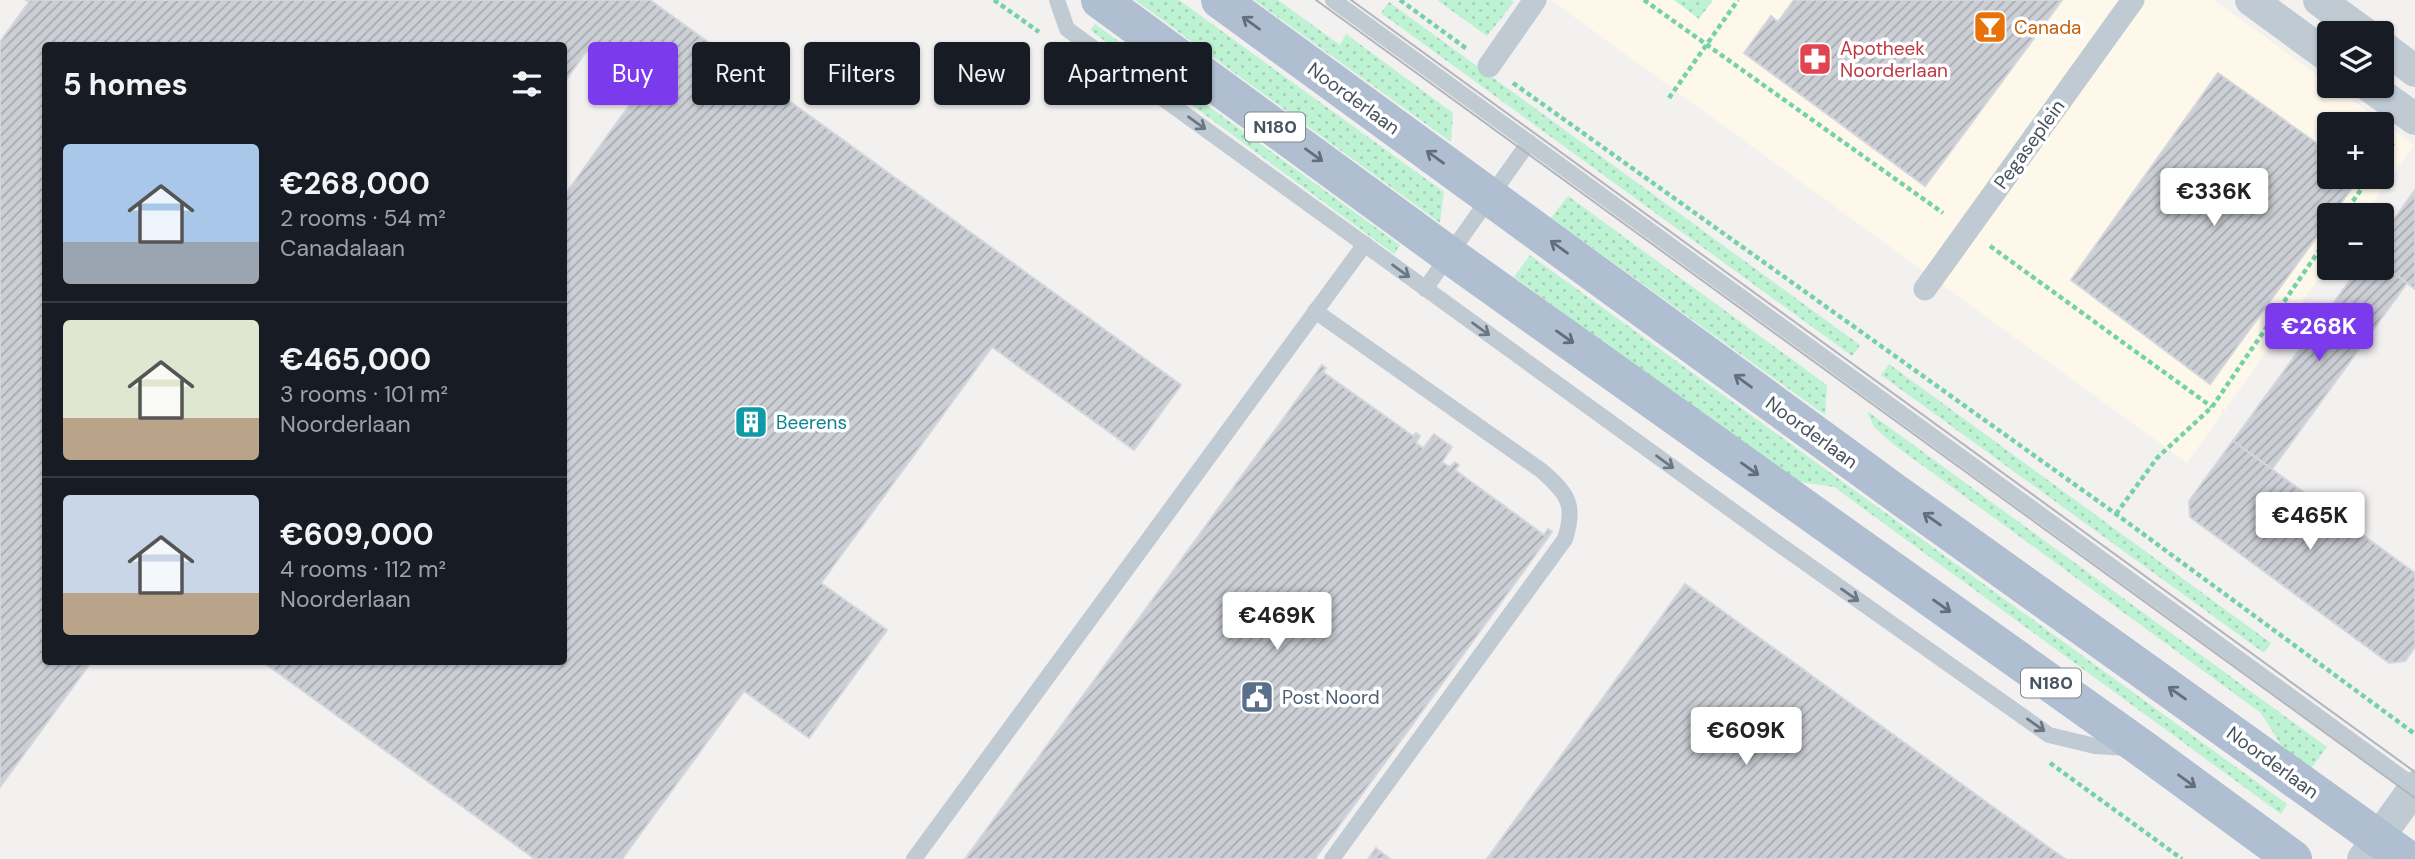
<!DOCTYPE html>
<html lang="en">
<head>
<meta charset="utf-8">
<style>
  body { margin:0; font-family:"DM Sans",sans-serif; background:#20242c; color:#f1f3f6; height:100vh; display:flex; flex-direction:column; font-size:26px; white-space:nowrap }
  * { box-sizing:border-box; margin:0 }
  p { font-size:23px; color:#9ea1a6 }
  .icon { flex:none; width:38px; height:38px; fill:none; stroke:currentColor; stroke-width:2; stroke-linecap:round; stroke-linejoin:round }
  .map { position:relative; flex:1; overflow:hidden }
  .side { position:absolute; left:42px; top:42px; width:525px; height:623px; display:flex; flex-direction:column; background:#171b24; border-radius:7px; box-shadow:0 2px 5px #0004 }
  .side>* { flex:none }
  .hud { position:absolute; left:588px; top:42px; width:665px; height:63px; display:flex; gap:14px }
  .controls { position:absolute; left:2317px; top:21px; display:grid; gap:14px }
  .controls a { display:grid; place-items:center; width:77px; height:77px; border-radius:7px; background:#171b24; box-shadow:0 2px 5px #0004; font-size:35px }
  .price { position:absolute; translate:-50% -60px; padding:0 16px; border-radius:7px; background:#fff; color:#222; font-size:23px; line-height:46px; filter:drop-shadow(0 2px 4px #0008) }
  .price::after { content:''; position:absolute; left:50%; top:42px; width:21px; height:16px; margin-left:-10px; background:inherit; clip-path:polygon(0 0,100% 0,50% 100%) }
  .price.selected { background:#7c3aed; color:#fff }
  ul { padding:0; list-style:none }
  li { display:flex; align-items:center; gap:21px; height:175px; padding:0 21px }
  li+li { border-top:2px solid #363941 }
  li span { display:grid; place-items:center; flex:none; width:196px; height:140px; border-radius:7px; color:#555 }
  li>.icon { margin-inline-start:auto }
  span .icon { width:84px; height:84px; fill:#fffc; stroke-width:1 }
  li b { font-size:30px }
  h2 { display:flex; justify-content:space-between; align-items:center; height:84px; padding:0 21px; font-size:30px }
  .tag { padding:0 24px; border-radius:7px; background:#171b24; box-shadow:0 2px 5px #0004; font-size:24px; line-height:63px }
  .tag.selected { background:#7c3aed; color:#fff }
  .map>svg:first-child { display:block }
</style>
</head>
<body>
<div class="map">
<svg width="2415" height="859" viewBox="0 0 2415 859">
  <defs>
    <pattern id="grass-dots" width="8" height="8" patternUnits="userSpaceOnUse" patternTransform="scale(1.75)"><rect width="8" height="8" fill="#bdf2d3"/><path d="M2 2h.1M6 6h.1" fill="none" stroke="#a4d1b8" stroke-width="1.8" stroke-linecap="round"/></pattern>
    <pattern id="building-hatch" width="6" height="6" patternUnits="userSpaceOnUse" patternTransform="scale(1.75)"><rect width="6" height="6" fill="#cccfd5"/><path d="M-1 1l2-2M0 6l6-6M5 7l2-2" fill="none" stroke="#a7abb0"/></pattern>
  </defs>
  <rect width="100%" height="100%" fill="#f3f0f0"/>
  <path fill="#fdf8ea" fill-rule="evenodd" d="M 1551,0 L 2214,0 L 2414,145 L 2364,215 L 2329,215 L 2329,264 L 2187,463 ZM 2329,124 L 2382,124 L 2382,177 L 2329,177 Z"/>
  <g fill="url(#grass-dots)">
    <path d="M 1135,0 L 1179,0 L 1444,192 L 1440,223 Z"/>
    <path d="M 1254,0 L 1278,0 L 1340,45 L 1346,34 L 1453,113 L 1451,142 Z"/>
    <path d="M 1437,0 L 1511,0 L 1514,2 L 1487,36 Z"/>
    <path d="M 1674,0 L 1713,0 L 1699,19 Z"/>
    <path d="M 1389,2 L 1860,345 L 1852,356 L 1381,13 Z"/>
    <path d="M 1095,24 L 1400,245 L 1394,254 L 1090,30 Z"/>
    <path d="M 1568,196 L 1827,385 L 1825,415 L 1551,218 Z"/>
    <path d="M 1530,255 L 2287,804 L 2281,814 L 1834,487 L 1793,481 L 1514,277 Z"/>
    <path d="M 1889,364 L 2271,643 L 2264,653 L 1881,375 Z"/>
    <path d="M 1867,411 L 2327,747 L 2310,770 L 2287,755 L 2261,713 L 1893,444 L 1874,427 Z"/>
  </g>
  <g fill="url(#building-hatch)" stroke="#d4d6dc" stroke-width="2">
    <path d="M 26,0 L 650,0 L 1181,385 L 1134,450 L 992,347 L 821,583 L 887,630 L 809,738 L 744,691 L 622,859 L 535,859 L 263,662 L 564,662 L 564,196 L 641,89 L 587,50 L 564,83 L 564,46 L 46,46 L 46,662 L 91,662 L 0,787 L 0,42 L 29,2 Z"/>
    <path d="M 1794,0 L 2062,0 L 1925,186 L 1744,53 L 1771,16 L 1778,22 Z"/>
    <path d="M 2218,73 L 2329,152 L 2329,177 L 2360,177 L 2210,384 L 2071,280 Z"/>
    <path d="M 2415,190 L 2415,289 L 2382,265 L 2382,236 Z"/>
    <path d="M 2382,265 L 2407,283 L 2272,469 L 2233,441 L 2359,268 Z"/>
    <path d="M 1322,365 L 1326,368 L 1323,372 L 1413,436 L 1416,433 L 1420,436 L 1416,443 L 1423,448 L 1434,434 L 1452,447 L 1442,462 L 1450,467 L 1455,462 L 1459,465 L 1455,470 L 1544,535 L 1548,529 L 1552,532 L 1315,859 L 965,859 Z"/>
    <path d="M 2233,441 L 2415,573 L 2415,647 L 2405,661 L 2389,663 L 2190,517 L 2189,501 Z"/>
    <path d="M 1685,584 L 2065,859 L 1487,859 Z"/>
    <path d="M 1376,848 L 1390,859 L 1368,859 Z"/>
  </g>
  <g fill="none" stroke-linecap="round" stroke-linejoin="round">
    <g stroke="#73d2a6" stroke-width="4.5" stroke-dasharray="5 3.5" stroke-linecap="butt">
      <path d="M 994,0 L 1039,32"/>
      <path d="M 1400,0 L 1467,49"/>
      <path d="M 1644,0 L 1943,213"/>
      <path d="M 1513,83 L 2116,514 L 2415,734"/>
      <path d="M 1669,98 L 1738,0"/>
      <path d="M 2382,159 L 2393,143"/>
      <path d="M 2343,215 L 2370,177"/>
      <path d="M 1990,246 L 2212,407"/>
      <path d="M 2116,514 L 2157,458 L 2212,407 L 2329,236"/>
      <path d="M 2050,763 L 2182,859"/>
    </g>
    <g stroke="#c0cad3" stroke-width="16">
      <path d="M 1057,0 L 1067,29 L 1773,540 L 2049,735 L 2095,746 L 2128,748"/>
      <path d="M 1333,0 L 2415,787"/>
      <path d="M 1425,289 L 1529,142"/>
      <path d="M 1315,311 L 1542,471 C 1568,494 1576,505 1565,539 L 1332,859"/>
      <path d="M 914,859 L 1365,244"/>
    </g>
    <g stroke="#c0cad3" stroke-width="23">
      <path d="M 1489,66 L 1535,0"/>
      <path d="M 1925,289 L 2133,0"/>
    </g>
    <g stroke="#c0cad3" stroke-width="32">
      <path d="M 2251,0 L 2329,57"/>
      <path d="M 2319,0 L 2364,33"/>
      <path d="M 2382,46 L 2415,71"/>
      <path d="M 2369,86 L 2415,119"/>
      <path d="M 2363,859 L 2415,787"/>
    </g>
    <g stroke="#afbed0" stroke-width="38">
      <path d="M 1100,0 L 1449,255 L 2143,749 L 2293,859"/>
      <path d="M 1220,0 L 1897,494 L 2407,859"/>
    </g>
    <g stroke="#b2b5bb" stroke-width="2">
      <path d="M 1316,0 L 2415,798"/>
      <path d="M 1351,0 L 2415,772"/>
    </g>
  </g>
  <defs><path id="oneway-shaft" d="M-6 0H5M1.5-3L5.5 0L1.5 3" fill="none" stroke-width="1.6" stroke-linecap="round" stroke-linejoin="round" transform="scale(1.75)"/></defs>
  <g stroke="#616e7b">
    <use href="#oneway-shaft" transform="translate(1251 23) rotate(-144)"/>
    <use href="#oneway-shaft" transform="translate(1314 155) rotate(36)"/>
    <use href="#oneway-shaft" transform="translate(1435 157) rotate(-144)"/>
    <use href="#oneway-shaft" transform="translate(1559 247) rotate(-144)"/>
    <use href="#oneway-shaft" transform="translate(1565 337) rotate(35)"/>
    <use href="#oneway-shaft" transform="translate(1743 381) rotate(-144)"/>
    <use href="#oneway-shaft" transform="translate(1750 469) rotate(35)"/>
    <use href="#oneway-shaft" transform="translate(1932 519) rotate(-145)"/>
    <use href="#oneway-shaft" transform="translate(1942 606) rotate(35)"/>
    <use href="#oneway-shaft" transform="translate(2177 693) rotate(-145)"/>
    <use href="#oneway-shaft" transform="translate(2187 781) rotate(36)"/>
  </g>
  <g stroke="#6b7782">
    <use href="#oneway-shaft" transform="translate(1197 123) rotate(36)"/>
    <use href="#oneway-shaft" transform="translate(1401 271) rotate(36)"/>
    <use href="#oneway-shaft" transform="translate(1481 329) rotate(36)"/>
    <use href="#oneway-shaft" transform="translate(1665 462) rotate(36)"/>
    <use href="#oneway-shaft" transform="translate(1850 595) rotate(35)"/>
    <use href="#oneway-shaft" transform="translate(2036 725) rotate(35)"/>
  </g>
  <defs>
    <symbol id="bar-square" viewBox="-11 -11 22 22"><rect x="-9" y="-9" width="18" height="18" rx="4" fill="#e8710a" stroke="#fff"/><path d="M-6-5H6L.8 .8V4.5H3.5V6h-7V4.5H-.8V.8Z" fill="#fff"/></symbol>
    <symbol id="pharmacy-square" viewBox="-11 -11 22 22"><rect x="-9" y="-9" width="18" height="18" rx="4" fill="#e0444e" stroke="#fff"/><path d="M-2-6h4v4h4v4h-4v4h-4v-4h-4v-4h4Z" fill="#fff"/></symbol>
    <symbol id="building-square" viewBox="-11 -11 22 22"><rect x="-9" y="-9" width="18" height="18" rx="4" fill="#0f9aa8" stroke="#fff"/><path d="M-4-6H4V6H1V3H-1V6H-4ZM-2.5-4.3h1.7v1.8h-1.7ZM.8-4.3h1.7v1.8H.8ZM-2.5-1h1.7V.8h-1.7ZM.8-1h1.7V.8H.8Z" fill="#fff"/></symbol>
    <symbol id="civic-square" viewBox="-11 -11 22 22"><rect x="-9" y="-9" width="18" height="18" rx="4" fill="#5c6f8a" stroke="#fff"/><path d="M-.6-6.5H3V-4.5H.6V-3L4-1V1h2V6H-6V1h2V-1L-.6-3ZM-1.2 2.5V6h2.4V2.5Z" fill="#fff"/></symbol>
  </defs>
  <g fill-rule="evenodd">
    <use href="#bar-square" x="1971" y="8" width="38" height="38"/>
    <use href="#pharmacy-square" x="1796" y="40" width="38" height="38"/>
    <use href="#building-square" x="732" y="403" width="38" height="38"/>
    <use href="#civic-square" x="1238" y="678" width="38" height="38"/>
  </g>
  <g text-anchor="middle" stroke-width="7" stroke-linejoin="round" paint-order="stroke">
    <g fill="#fff" stroke="#7e878f" stroke-width="2">
      <rect x="1245" y="112.5" width="60" height="29" rx="5"/>
      <rect x="2021" y="668.5" width="60" height="29" rx="5"/>
    </g>
    <g font-size="18" font-weight="bold" fill="#47535f">
      <text x="1275" y="133">N180</text>
      <text x="2051" y="689">N180</text>
    </g>
    <g font-size="19" fill="#c56008" stroke="#fff" text-anchor="start">
      <text x="2014" y="34">Canada</text>
    </g>
    <g font-size="19" fill="#be3a42" stroke="#fff" text-anchor="start">
      <text x="1840" y="55">Apotheek<tspan x="1840" dy="22">Noorderlaan</tspan></text>
    </g>
    <g font-size="19" fill="#47535f" stroke="#fff">
      <text transform="translate(1354 98) rotate(36)" y="7">Noorderlaan</text>
      <text transform="translate(2029 144) rotate(-54)" y="7">Pegaseplein</text>
      <text transform="translate(1812 432) rotate(36)" y="7">Noorderlaan</text>
      <text transform="translate(2273 762) rotate(36)" y="7">Noorderlaan</text>
    </g>
    <g font-size="19" fill="#0d838f" stroke="#fff" text-anchor="start">
      <text x="776" y="429">Beerens</text>
    </g>
    <g font-size="19" fill="#4e5e75" stroke="#fff" text-anchor="start">
      <text x="1282" y="704">Post Noord</text>
    </g>
  </g>
</svg>
<div class="controls">
<a><svg class="icon" aria-label="layers" viewBox="0 0 24 24"><path d="M12 4l9 5-9 5-9-5zM3 14l9 5 9-5"/></svg></a>
<a>+</a>
<a>−</a>
</div>
<b class="price" style="left:2214px;top:228px">€336K</b>
<b class="price selected" style="left:2319px;top:363px">€268K</b>
<b class="price" style="left:2310px;top:552px">€465K</b>
<b class="price" style="left:1277px;top:652px">€469K</b>
<b class="price" style="left:1746px;top:767px">€609K</b>
<div class="hud">
<a class="tag selected">Buy</a>
<a class="tag">Rent</a>
<a class="tag">Filters</a>
<a class="tag">New</a>
<a class="tag">Apartment</a>
</div>
<section class="side">
<h2>5 homes<svg class="icon" aria-label="filters" viewBox="0 0 24 24"><path d="M4 7h16M4 17h16"/><circle cx="9" cy="7" r="2"/><circle cx="15" cy="17" r="2"/></svg></h2>
<ul>
<li><span style="background:linear-gradient(#a9c7e8 70%,#9aa5b1 0)"><svg class="icon" aria-label="home" viewBox="0 0 24 24"><path d="M3 11l9-7 9 7M6 9v11h12V9"/></svg></span><div><b>€268,000</b><p>2 rooms · 54 m²</p><p>Canadalaan</p></div></li>
<li><span style="background:linear-gradient(#dfe7d0 70%,#b9a48a 0)"><svg class="icon" aria-label="home" viewBox="0 0 24 24"><path d="M3 11l9-7 9 7M6 9v11h12V9"/></svg></span><div><b>€465,000</b><p>3 rooms · 101 m²</p><p>Noorderlaan</p></div></li>
<li><span style="background:linear-gradient(#c9d6e8 70%,#b9a48a 0)"><svg class="icon" aria-label="home" viewBox="0 0 24 24"><path d="M3 11l9-7 9 7M6 9v11h12V9"/></svg></span><div><b>€609,000</b><p>4 rooms · 112 m²</p><p>Noorderlaan</p></div></li>
</ul>
</section>
</div>
</body>
</html>
